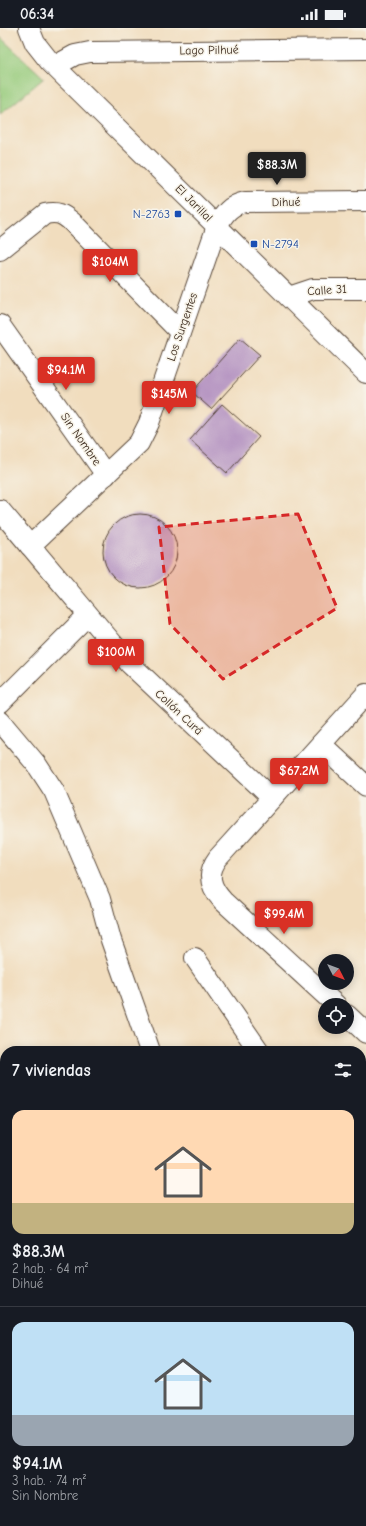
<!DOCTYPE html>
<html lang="es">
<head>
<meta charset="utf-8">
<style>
  body { margin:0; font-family:"Comic Neue",sans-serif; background:#20242c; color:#f1f3f6; height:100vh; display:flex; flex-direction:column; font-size:15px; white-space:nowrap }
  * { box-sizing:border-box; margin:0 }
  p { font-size:13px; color:#9ea1a6 }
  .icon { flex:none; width:22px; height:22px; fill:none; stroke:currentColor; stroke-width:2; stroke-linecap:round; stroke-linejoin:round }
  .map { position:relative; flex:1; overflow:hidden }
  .side { position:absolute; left:0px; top:1018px; width:366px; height:480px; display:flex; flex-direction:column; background:#171b24; border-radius:16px 16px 0 0; box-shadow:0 2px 10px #0003 }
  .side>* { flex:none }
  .needle { width:26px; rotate:132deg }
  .buttons { position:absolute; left:318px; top:926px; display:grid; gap:8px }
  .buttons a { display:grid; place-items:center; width:36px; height:36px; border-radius:50%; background:#171b24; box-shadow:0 2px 10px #0003; font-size:20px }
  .price { position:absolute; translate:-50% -34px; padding:0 9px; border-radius:4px; background:#d93025; color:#fff; font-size:13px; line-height:26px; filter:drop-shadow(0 1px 2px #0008) }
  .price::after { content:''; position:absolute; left:50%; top:24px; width:12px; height:9px; margin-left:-6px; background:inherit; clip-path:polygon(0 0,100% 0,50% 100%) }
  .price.active { background:#222; color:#fff }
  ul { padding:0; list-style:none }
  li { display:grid; align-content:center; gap:8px; height:212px; padding:0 12px }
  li+li { border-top:1px solid #363941 }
  li span { display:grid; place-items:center; height:124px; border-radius:12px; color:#555 }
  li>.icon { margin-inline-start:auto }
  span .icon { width:72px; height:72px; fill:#fffc; stroke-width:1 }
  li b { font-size:17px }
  h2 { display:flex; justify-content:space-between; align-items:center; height:48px; padding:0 12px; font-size:17px }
  .status { display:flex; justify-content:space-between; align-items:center; height:28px; padding:0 20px; background:#171b24; direction:ltr }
  .status svg { height:11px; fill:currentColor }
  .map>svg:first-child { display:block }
</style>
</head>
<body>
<div class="status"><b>06:34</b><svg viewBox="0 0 49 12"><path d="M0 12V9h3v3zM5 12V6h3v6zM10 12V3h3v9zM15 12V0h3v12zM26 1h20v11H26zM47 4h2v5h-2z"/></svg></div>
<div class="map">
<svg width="366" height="1498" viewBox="0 0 366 1498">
  <rect width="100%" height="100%" fill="#f7f3e8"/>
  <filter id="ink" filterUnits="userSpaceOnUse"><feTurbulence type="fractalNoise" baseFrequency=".025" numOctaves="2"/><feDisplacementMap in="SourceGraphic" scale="8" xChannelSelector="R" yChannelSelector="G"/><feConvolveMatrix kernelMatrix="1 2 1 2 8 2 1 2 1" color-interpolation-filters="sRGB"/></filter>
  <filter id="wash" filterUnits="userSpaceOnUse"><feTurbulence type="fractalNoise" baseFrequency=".012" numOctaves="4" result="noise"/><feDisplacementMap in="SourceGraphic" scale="16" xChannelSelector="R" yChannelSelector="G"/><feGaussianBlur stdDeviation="0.9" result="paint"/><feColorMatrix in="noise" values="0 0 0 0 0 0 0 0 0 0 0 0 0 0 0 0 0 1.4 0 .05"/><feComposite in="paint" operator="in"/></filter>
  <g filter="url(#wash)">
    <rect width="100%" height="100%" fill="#f1ddbe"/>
    <path fill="#96cb7c" stroke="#687a4d" d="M 0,9 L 44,50 L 0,87 Z"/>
    <g id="blocks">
      <g fill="#b797c3">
        <path d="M 240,310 L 260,327 L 211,381 L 192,364 Z"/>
        <path d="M 222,376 L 259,409 L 227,445 L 190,412 Z"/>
        <circle cx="140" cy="523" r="37"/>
      </g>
    </g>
  </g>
  <g filter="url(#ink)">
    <use href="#blocks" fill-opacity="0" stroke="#564536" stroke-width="1"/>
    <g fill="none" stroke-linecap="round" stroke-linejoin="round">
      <defs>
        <g id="minor">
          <path d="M 29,0 L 35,15 L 50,34 L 366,345"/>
          <path d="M 55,38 L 75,27 L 90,24 L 366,21"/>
          <path d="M 0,222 L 45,186 C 57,183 63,186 72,194 L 180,304"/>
          <path d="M 289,269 L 313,261 L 366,261"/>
          <path d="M 0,297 L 106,447"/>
          <path d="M 0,482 L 130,636 L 272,770"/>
          <path d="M 30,518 L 139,415 L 149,395 L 217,198 C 224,186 230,177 245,174 L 366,173"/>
          <path d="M 0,675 L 88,587"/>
          <path d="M 0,693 L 37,737 L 54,763 L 100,871 L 111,912 L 150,1023"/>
          <path d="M 321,716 L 366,758"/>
          <path d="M 195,930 L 259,1023"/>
          <path d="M 336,977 L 223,873 C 210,859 206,846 218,830 L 366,666"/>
          <path d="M 347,987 L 366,1005"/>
          <path d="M 0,1079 L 5,1094"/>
          <path d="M 361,1106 L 366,1109"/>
          <path d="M 361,1446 L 366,1439"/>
          <path d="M 284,1493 L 287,1498"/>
          <path d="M 95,1498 L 159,1493"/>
          <path d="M 322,1498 L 326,1493"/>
        </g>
        <g id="major">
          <path d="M 361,1292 L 366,1288"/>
          <path d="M 0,1334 L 5,1333"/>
        </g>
      </defs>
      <use href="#minor" stroke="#564536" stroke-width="22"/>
      <use href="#major" stroke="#564536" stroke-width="24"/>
      <use href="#minor" stroke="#fff" stroke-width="20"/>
      <use href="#major" stroke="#fff" stroke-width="22"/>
    </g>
  </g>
  <path fill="#d62828" fill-opacity="0.2" stroke="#d62828" stroke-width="3" stroke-dasharray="8 5" stroke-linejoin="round" d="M 298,486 L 337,580 L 223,651 L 170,596 L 159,499 Z"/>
  <g fill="#1a4fb4" stroke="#f7f3e8" stroke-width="1.5">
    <rect x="174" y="182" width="8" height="8" rx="2"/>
    <rect x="250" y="212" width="8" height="8" rx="2"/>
  </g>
  <g text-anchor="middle" stroke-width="3" stroke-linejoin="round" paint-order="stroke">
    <g font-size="12" fill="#3b2a1e" stroke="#f7f3e8">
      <text transform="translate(209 22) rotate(-1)" y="4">Lago Pilhué</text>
      <text transform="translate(286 174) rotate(-1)" y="4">Dihué</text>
      <text transform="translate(194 175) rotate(45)" y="4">El Jarillal</text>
      <text transform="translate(327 262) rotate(-4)" y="4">Calle 31</text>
      <text transform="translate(182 299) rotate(-71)" y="4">Los Surgentes</text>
      <text transform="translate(81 411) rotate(55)" y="4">Sin Nombre</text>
      <text transform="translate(179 684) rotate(43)" y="4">Collón Curá</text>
    </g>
    <g font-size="12" fill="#164399" stroke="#f7f3e8" text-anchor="end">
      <text x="170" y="190">N-2763</text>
      <text x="262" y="220" text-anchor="start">N-2794</text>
    </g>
  </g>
</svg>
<div class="buttons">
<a><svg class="needle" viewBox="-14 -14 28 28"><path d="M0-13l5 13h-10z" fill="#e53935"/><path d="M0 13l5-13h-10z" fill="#9ea1a6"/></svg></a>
<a><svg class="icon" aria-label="locate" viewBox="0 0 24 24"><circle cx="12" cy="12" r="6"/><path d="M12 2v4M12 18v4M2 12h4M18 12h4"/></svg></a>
</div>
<b class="price active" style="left:277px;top:158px">$88.3M</b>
<b class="price" style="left:110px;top:255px">$104M</b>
<b class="price" style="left:66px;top:363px">$94.1M</b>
<b class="price" style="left:169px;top:387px">$145M</b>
<b class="price" style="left:116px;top:645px">$100M</b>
<b class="price" style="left:299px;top:764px">$67.2M</b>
<b class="price" style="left:284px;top:907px">$99.4M</b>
<section class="side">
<h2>7 viviendas<svg class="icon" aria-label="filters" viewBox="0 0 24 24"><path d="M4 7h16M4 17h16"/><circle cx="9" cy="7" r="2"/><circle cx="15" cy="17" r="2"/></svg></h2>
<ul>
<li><span style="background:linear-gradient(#ffd9b3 75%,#c2b280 0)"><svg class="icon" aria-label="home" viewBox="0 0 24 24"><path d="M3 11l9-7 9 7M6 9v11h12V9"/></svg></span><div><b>$88.3M</b><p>2 hab. · 64 m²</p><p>Dihué</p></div></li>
<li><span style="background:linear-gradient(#bfe0f5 75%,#9aa5b1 0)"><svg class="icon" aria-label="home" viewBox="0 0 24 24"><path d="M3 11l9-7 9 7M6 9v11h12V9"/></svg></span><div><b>$94.1M</b><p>3 hab. · 74 m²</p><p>Sin Nombre</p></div></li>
</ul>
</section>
</div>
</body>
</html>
